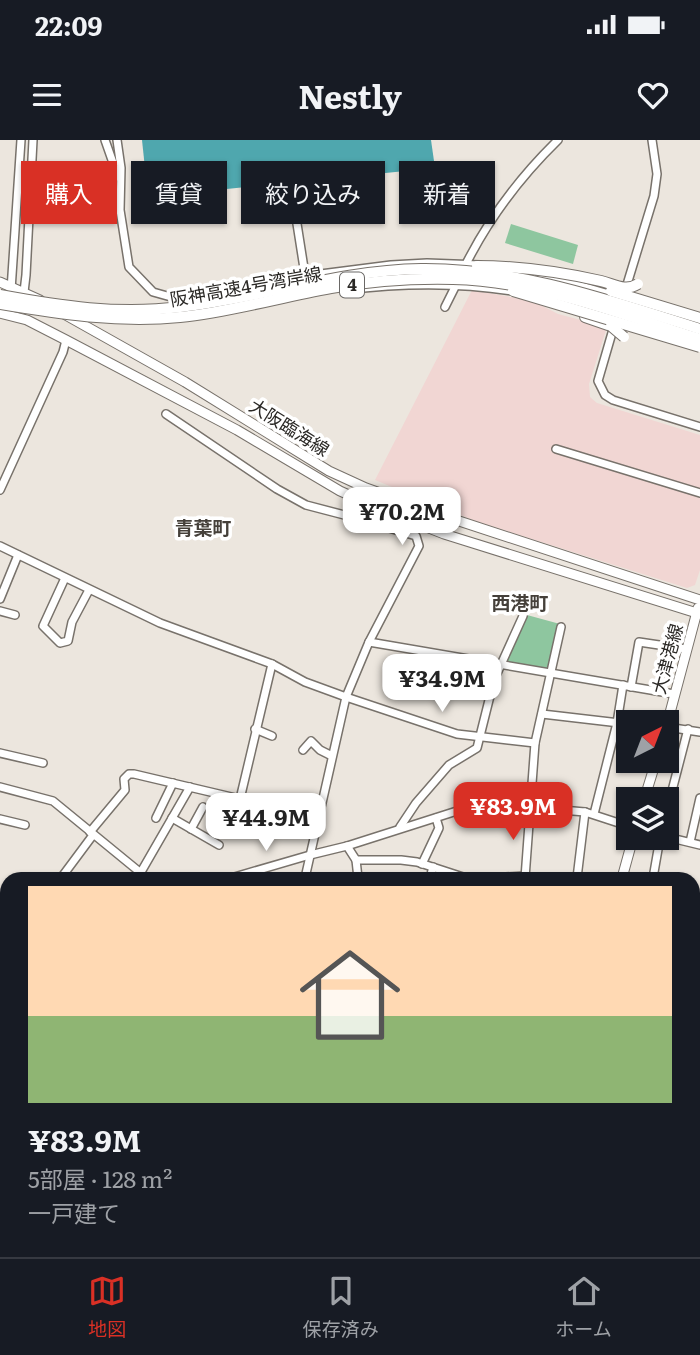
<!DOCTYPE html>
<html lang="ja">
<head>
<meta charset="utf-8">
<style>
  body { margin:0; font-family:Literata,"Noto Sans JP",serif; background:#242831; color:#f1f3f6; height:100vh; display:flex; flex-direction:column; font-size:26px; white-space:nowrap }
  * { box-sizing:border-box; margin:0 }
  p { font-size:23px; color:#9ea1a6 }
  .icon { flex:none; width:38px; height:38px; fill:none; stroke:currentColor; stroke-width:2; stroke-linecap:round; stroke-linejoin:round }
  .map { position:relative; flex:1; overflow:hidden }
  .drawer { position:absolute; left:0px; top:732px; width:700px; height:387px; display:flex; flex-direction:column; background:#171b24; border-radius:21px 21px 0 0; box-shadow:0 2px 5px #0004 }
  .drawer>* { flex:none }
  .banner { position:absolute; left:21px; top:21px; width:658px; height:63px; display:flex; gap:14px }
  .needle { width:46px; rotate:42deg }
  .controls { position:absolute; left:616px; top:570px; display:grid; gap:14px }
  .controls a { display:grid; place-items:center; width:63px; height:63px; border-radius:0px; background:#171b24; box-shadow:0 2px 5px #0004; font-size:35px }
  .price { position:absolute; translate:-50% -60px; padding:0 16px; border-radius:14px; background:#fff; color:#222; font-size:23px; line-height:46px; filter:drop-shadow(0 2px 4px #0008) }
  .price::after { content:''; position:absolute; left:50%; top:42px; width:21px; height:16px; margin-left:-10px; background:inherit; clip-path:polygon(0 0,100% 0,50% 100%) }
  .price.selected { background:#d93025; color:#fff }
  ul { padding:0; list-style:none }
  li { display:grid; align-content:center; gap:14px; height:371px; padding:0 28px }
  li+li { border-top:2px solid #363941 }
  li span { display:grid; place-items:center; height:217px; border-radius:0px; color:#555 }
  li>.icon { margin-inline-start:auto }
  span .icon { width:126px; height:126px; fill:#fffc; stroke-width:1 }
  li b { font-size:30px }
  .tag { padding:0 24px; border-radius:0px; background:#171b24; box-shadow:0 2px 5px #0004; font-size:24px; line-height:63px }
  .tag.selected { background:#d93025; color:#fff }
  .status { display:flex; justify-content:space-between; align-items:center; height:49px; padding:0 35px; background:#171b24; direction:ltr }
  .status svg { height:19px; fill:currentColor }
  header { display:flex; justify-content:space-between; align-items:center; height:91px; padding:0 28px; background:#171b24; font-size:32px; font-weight:700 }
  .dock { display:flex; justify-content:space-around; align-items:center; height:98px; border-top:2px solid #363941; background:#171b24; font-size:19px; color:#9ea1a6 }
  .dock a { display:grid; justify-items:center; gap:4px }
  .dock .selected { color:#d93025 }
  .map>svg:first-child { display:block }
</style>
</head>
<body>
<div class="status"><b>22:09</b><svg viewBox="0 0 49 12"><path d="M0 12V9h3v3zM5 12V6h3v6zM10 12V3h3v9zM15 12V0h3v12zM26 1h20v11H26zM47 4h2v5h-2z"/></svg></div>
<header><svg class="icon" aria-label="menu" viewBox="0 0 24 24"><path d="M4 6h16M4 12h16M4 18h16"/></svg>Nestly<svg class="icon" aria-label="heart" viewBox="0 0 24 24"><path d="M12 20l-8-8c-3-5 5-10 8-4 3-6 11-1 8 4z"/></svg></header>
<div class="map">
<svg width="700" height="1117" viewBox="0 0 700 1117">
  <rect width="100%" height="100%" fill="#ece6de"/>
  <path fill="#f1d6d3" d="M 472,150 L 533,161 L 558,174 L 607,187 L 589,244 L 590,257 L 597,263 L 700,295 L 700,430 L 695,445 L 687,448 L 475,381 L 375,340 Z"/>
  <g fill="#8ec69f">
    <path d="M 511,84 L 578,105 L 573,124 L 505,103 Z"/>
    <path d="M 527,475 L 560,484 L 549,529 L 505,522 Z"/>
  </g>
  <path fill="#4fa7ae" d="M 142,0 L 431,0 L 435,28 L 148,57 Z"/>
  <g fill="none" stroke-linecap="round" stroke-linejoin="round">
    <defs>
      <g id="minor">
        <path d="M 105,0 L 118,37"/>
        <path d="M 117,0 L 121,28 L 120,70 L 129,127 L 153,152 L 178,159 L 267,146 L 305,136 L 391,125 L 427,123 L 480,125"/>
        <path d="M 292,52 L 306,141"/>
        <path d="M 465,126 C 489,78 520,37 558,0"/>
        <path d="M 540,134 L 616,156"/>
        <path d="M 11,150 L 21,0"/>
        <path d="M 345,150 C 403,143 460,142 518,152"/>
        <path d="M 625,151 L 654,56 L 657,34 L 652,0"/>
        <path d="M 21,157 L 24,152 L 26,135 L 33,0"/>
        <path d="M 445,167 L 457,143"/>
        <path d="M 614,186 L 598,241 L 605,255 L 613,260 L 700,287"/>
        <path d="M 166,274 L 277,349 L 306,365 L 352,377"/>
        <path d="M 556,309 L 700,353"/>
        <path d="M 0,350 L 63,212 L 66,200"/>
        <path d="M 0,406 L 160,483 L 272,524 L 305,542 L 346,557 L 457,594 L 535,603"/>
        <path d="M 65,438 L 43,486 L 60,503 L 68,501 L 72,482 L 89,450"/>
        <path d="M 0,459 L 18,415"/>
        <path d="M 0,471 L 15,475"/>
        <path d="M 369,502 L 674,554"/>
        <path d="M 631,547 L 639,502 L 686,509"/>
        <path d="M 542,574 L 628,584"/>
        <path d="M 667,587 L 700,592"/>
        <path d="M 255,589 L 272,596"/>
        <path d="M 303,610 L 311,601 L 320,610 L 332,616"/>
        <path d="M 0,613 L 43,623"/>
        <path d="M 0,647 L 53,661 L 147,738"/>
        <path d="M 240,659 L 272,524"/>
        <path d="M 667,670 L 688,589"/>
        <path d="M 594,674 L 617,583 L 623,545"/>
        <path d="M 156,678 L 173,643"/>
        <path d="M 172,678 L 219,705"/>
        <path d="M 0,679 L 25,685"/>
        <path d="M 400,687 L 416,663 L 449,625 L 477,608 L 494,540 L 523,476"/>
        <path d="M 191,689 L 203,667"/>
        <path d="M 90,692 L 125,650 L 124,639 L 129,634 L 134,634 L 240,659 L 316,690"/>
        <path d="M 667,697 L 700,705"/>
        <path d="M 690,702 L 700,658"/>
        <path d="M 347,706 L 356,720 L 358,738"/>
        <path d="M 356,720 L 401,720 L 417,722 L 463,737 L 487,738 L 525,736"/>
        <path d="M 422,724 L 439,688 L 436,678"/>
        <path d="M 141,732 L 190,647"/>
        <path d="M 61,738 L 93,695"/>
        <path d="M 231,738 L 310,715 L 347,706 L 460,670 L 492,664 L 585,672 L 628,686"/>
        <path d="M 305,738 L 346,557 L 369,502 L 419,406 L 416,396 L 352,377 L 361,359"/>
        <path d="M 430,738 L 433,727"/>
        <path d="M 525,738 L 535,603 L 561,487"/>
        <path d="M 577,738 L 585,672"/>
        <path d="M 653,738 L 660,698"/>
        <path d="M 693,778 L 700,779"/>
        <path d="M 0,804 L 7,802"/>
        <path d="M 693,805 L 700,806"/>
        <path d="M 693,838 L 700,840"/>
        <path d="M 0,844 L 7,857"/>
        <path d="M 0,904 L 7,917"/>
        <path d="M 693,932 L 700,930"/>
        <path d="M 695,998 L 700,1066"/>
        <path d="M 0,1077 L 7,1074"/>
        <path d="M 60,1111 L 60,1117"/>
        <path d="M 123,1111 L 124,1117"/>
        <path d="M 452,1111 L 453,1117"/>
        <path d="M 503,1111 L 504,1117"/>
        <path d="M 285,1115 L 293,1111"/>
        <path d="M 209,1117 L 222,1111"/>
        <path d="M 352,1117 L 352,1111"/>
        <path d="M 563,1117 L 638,1113 L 700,1116"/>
      </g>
      <g id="major">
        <path d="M 0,142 L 40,160"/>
        <path d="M 0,173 L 27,180 L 66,200 L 237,290 L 340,351 L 378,368 L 444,394 L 700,474"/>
        <path d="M 64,174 L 185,242 L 329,331 L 366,348 L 453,379 L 700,460"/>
        <path d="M 667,584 L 698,468"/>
        <path d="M 644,660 L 656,621"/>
        <path d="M 622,738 L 633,698"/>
        <path d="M 693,1033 L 700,1033"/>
        <path d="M 638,1111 L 639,1117"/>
        <path d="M 152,1117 L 165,1111"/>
      </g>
      <path id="highway" d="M 585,177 L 611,186"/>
    </defs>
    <use href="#minor" stroke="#78726b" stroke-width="10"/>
    <use href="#major" stroke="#78726b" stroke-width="11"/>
    <use href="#highway" stroke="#78726b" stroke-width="12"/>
    <use href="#minor" stroke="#fff" stroke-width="7"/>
    <use href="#major" stroke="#fff" stroke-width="9"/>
    <use href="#highway" stroke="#fff" stroke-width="10"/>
    <defs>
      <g id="highway-bridge">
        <path d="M 477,126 C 518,126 561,132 601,141 C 614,144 625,152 638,144"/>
        <path d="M 513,151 L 700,207"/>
        <path d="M 611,151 L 700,178"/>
        <path d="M 0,155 C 59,166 119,175 180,167 C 261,158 339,130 421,129 C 518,128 608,160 700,189"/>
        <path d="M 0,164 C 59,174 119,183 180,177 C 231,172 280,157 331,148 C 371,141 412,138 453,139 C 538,141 620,174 700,199"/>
        <path d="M 611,186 L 624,197"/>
      </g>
    </defs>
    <use href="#highway-bridge" stroke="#78726b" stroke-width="12" stroke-linecap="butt"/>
    <use href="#highway-bridge" stroke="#fff" stroke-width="10"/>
  </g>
  <g text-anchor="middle" stroke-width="7" stroke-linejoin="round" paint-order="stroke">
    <rect fill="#fff" stroke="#6a6866" stroke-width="2" x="340" y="132.5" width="24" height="25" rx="5"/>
    <g font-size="16" font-weight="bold" fill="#2a2825">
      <text x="352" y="151">4</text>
    </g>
    <g font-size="18" fill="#2a2825" stroke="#fff">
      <text transform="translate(246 147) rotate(-10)" y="6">阪神高速4号湾岸線</text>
      <text transform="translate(289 288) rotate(32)" y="6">大阪臨海線</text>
      <text transform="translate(668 519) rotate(-75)" y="6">大津港線</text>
    </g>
    <g font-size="19" font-weight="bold" fill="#45403a" stroke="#fff">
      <text x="203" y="395">青葉町</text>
      <text x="520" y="470">西港町</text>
    </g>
  </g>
</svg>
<div class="controls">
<a><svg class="needle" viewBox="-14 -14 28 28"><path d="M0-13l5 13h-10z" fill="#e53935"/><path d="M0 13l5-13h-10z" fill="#9ea1a6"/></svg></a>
<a><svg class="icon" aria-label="layers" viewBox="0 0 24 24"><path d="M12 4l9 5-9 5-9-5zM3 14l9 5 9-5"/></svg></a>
</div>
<b class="price" style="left:402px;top:407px">¥70.2M</b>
<b class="price" style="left:442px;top:574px">¥34.9M</b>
<b class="price selected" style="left:513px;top:702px">¥83.9M</b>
<b class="price" style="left:266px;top:713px">¥44.9M</b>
<div class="banner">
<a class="tag selected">購入</a>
<a class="tag">賃貸</a>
<a class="tag">絞り込み</a>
<a class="tag">新着</a>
</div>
<section class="drawer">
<ul>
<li><span style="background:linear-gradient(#ffd9b3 60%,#8fb573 0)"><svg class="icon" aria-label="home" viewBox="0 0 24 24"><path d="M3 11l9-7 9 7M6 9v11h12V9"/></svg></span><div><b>¥83.9M</b><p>5部屋 · 128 m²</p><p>一戸建て</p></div></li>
</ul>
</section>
</div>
<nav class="dock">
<a class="selected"><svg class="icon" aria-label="map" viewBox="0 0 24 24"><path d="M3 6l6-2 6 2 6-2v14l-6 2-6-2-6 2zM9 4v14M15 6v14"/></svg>地図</a>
<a><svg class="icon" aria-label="saved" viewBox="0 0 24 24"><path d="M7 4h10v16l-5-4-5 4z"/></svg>保存済み</a>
<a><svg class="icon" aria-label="home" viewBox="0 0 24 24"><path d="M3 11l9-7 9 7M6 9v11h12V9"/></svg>ホーム</a>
</nav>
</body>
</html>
